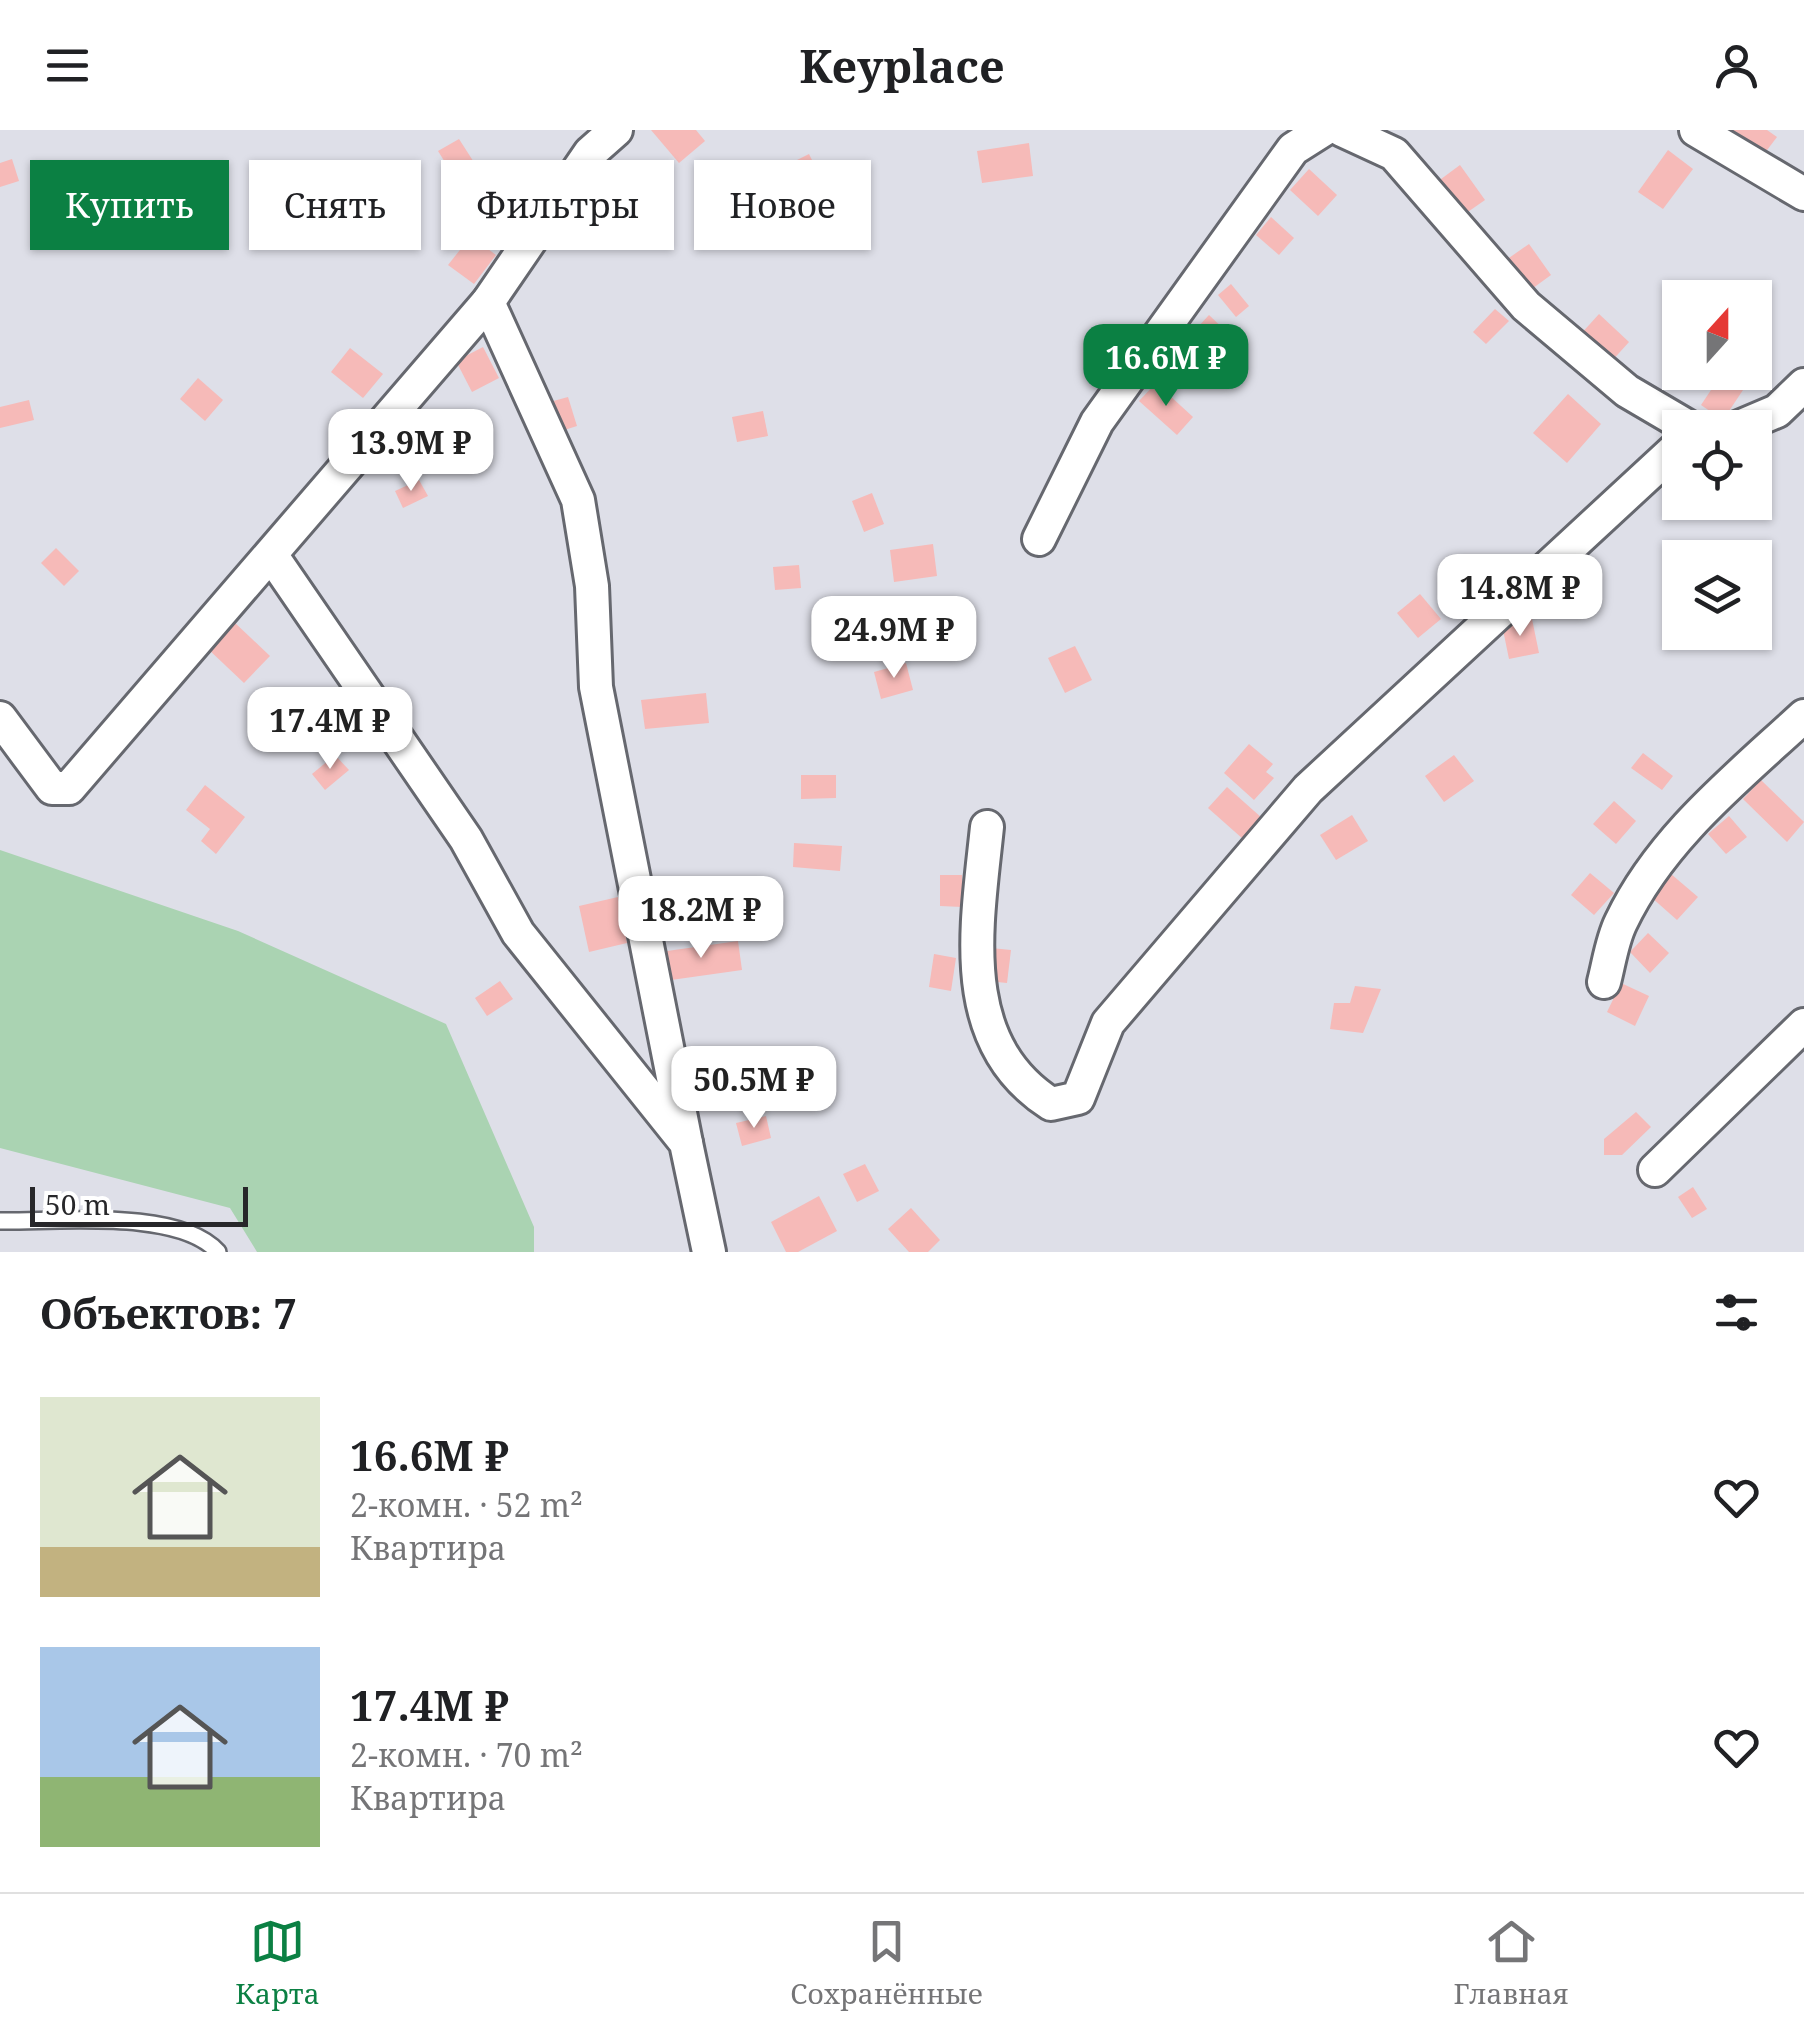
<!DOCTYPE html>
<html lang="ru">
<head>
<meta charset="utf-8">
<style>
  body { margin:0; font-family:"Noto Serif",serif; background:#f2f2f2; color:#202124; height:100vh; display:flex; flex-direction:column; font-size:38px; white-space:nowrap }
  * { box-sizing:border-box; margin:0 }
  p { font-size:32px; color:#757577 }
  .icon { flex:none; width:55px; height:55px; fill:none; stroke:currentColor; stroke-width:2; stroke-linecap:round; stroke-linejoin:round }
  .map { position:relative; height:1122px; overflow:hidden }
  .panel { display:flex; flex-direction:column; background:#fff; flex:1 }
  .panel>* { flex:none }
  .banner { position:absolute; left:30px; top:30px; width:1000px; height:90px; display:flex; gap:20px }
  .needle { width:65px; rotate:21deg }
  .controls { position:absolute; left:1662px; top:150px; display:grid; gap:20px }
  .controls a { display:grid; place-items:center; width:110px; height:110px; border-radius:0px; background:#fff; box-shadow:0 2px 8px #0004; font-size:50px }
  .scale { position:absolute; left:30px; bottom:25px; width:218px; box-sizing:border-box; padding-left:10px; border:5px solid #27272a; border-top:0; font-size:28px; line-height:35px; white-space:nowrap; color:#27272a; -webkit-text-stroke:8px #fff; paint-order:stroke }
  .price { position:absolute; translate:-50% -85px; padding:0 22px; border-radius:20px; background:#fff; color:#222; font-size:32px; line-height:65px; filter:drop-shadow(0 2px 5px #0008) }
  .price::after { content:''; position:absolute; left:50%; top:60px; width:30px; height:22px; margin-left:-15px; background:inherit; clip-path:polygon(0 0,100% 0,50% 100%) }
  .price.selected { background:#0b8043; color:#fff }
  ul { padding:0; list-style:none }
  li { display:flex; align-items:center; gap:30px; height:250px; padding:0 40px }
  li span { display:grid; place-items:center; flex:none; width:280px; height:200px; border-radius:0px; color:#555 }
  li>.icon { margin-inline-start:auto }
  span .icon { width:120px; height:120px; fill:#fffc; stroke-width:1 }
  li b { font-size:42px }
  h2 { display:flex; justify-content:space-between; align-items:center; height:120px; padding:0 40px; font-size:42px }
  .tag { padding:0 35px; border-radius:0px; background:#fff; box-shadow:0 2px 8px #0004; font-size:35px; line-height:90px }
  .tag.selected { background:#0b8043; color:#fff }
  header { display:flex; justify-content:space-between; align-items:center; height:130px; padding:0 40px; background:#fff; font-size:45px; font-weight:700 }
  .dock { display:flex; justify-content:space-around; align-items:center; height:140px; border-top:2px solid #e0e0e0; background:#fff; font-size:28px; color:#757577 }
  .dock a { display:grid; justify-items:center; gap:5px }
  .dock .selected { color:#0b8043 }
  .map>svg:first-child { display:block }
</style>
</head>
<body>
<header><svg class="icon" aria-label="menu" viewBox="0 0 24 24"><path d="M4 6h16M4 12h16M4 18h16"/></svg>Keyplace<svg class="icon" aria-label="person" viewBox="0 0 24 24"><circle cx="12" cy="8" r="4"/><path d="M4 21q1-7 8-7t8 7"/></svg></header>
<div class="map">
<svg width="1804" height="1122" viewBox="0 0 1804 1122">
  <rect width="100%" height="100%" fill="#dedfe8"/>
  <path fill="#aad3b2" d="M 0,720 L 238,801 L 446,894 L 534,1097 L 534,1122 L 257,1122 L 230,1078 L 0,1018 Z"/>
  <g fill="#f6bab8">
    <path d="M 651,0 L 696,0 L 705,11 L 679,33 Z"/>
    <path d="M 1723,0 L 1767,0 L 1777,7 L 1761,28 Z"/>
    <path d="M 459,9 L 477,37 L 456,50 L 438,21 Z"/>
    <path d="M 1029,13 L 1033,46 L 982,53 L 977,21 Z"/>
    <path d="M 1668,20 L 1693,39 L 1663,79 L 1638,62 Z"/>
    <path d="M 809,24 L 822,50 L 790,67 L 777,40 Z"/>
    <path d="M 12,29 L 19,51 L 0,57 L 0,33 Z"/>
    <path d="M 1460,35 L 1485,70 L 1462,86 L 1437,52 Z"/>
    <path d="M 1309,39 L 1337,65 L 1318,86 L 1290,60 Z"/>
    <path d="M 1271,87 L 1294,108 L 1279,125 L 1256,105 Z"/>
    <path d="M 471,106 L 496,125 L 474,154 L 448,135 Z"/>
    <path d="M 1529,114 L 1551,145 L 1529,161 L 1506,130 Z"/>
    <path d="M 1231,154 L 1249,176 L 1236,187 L 1218,165 Z"/>
    <path d="M 1495,179 L 1509,191 L 1486,214 L 1473,202 Z"/>
    <path d="M 1599,184 L 1629,212 L 1610,233 L 1580,205 Z"/>
    <path d="M 1209,185 L 1231,206 L 1207,231 L 1185,211 Z"/>
    <path d="M 483,217 L 499,248 L 472,262 L 456,231 Z"/>
    <path d="M 350,218 L 383,244 L 363,268 L 331,242 Z"/>
    <path d="M 1723,242 L 1742,242 L 1751,248 L 1723,290 L 1701,275 Z"/>
    <path d="M 198,248 L 223,270 L 205,291 L 180,269 Z"/>
    <path d="M 1156,253 L 1193,287 L 1177,305 L 1139,271 Z"/>
    <path d="M 1568,264 L 1601,294 L 1567,333 L 1533,303 Z"/>
    <path d="M 568,267 L 577,296 L 555,303 L 546,273 Z"/>
    <path d="M 29,270 L 34,290 L 0,298 L 0,277 Z"/>
    <path d="M 763,281 L 768,306 L 737,312 L 732,287 Z"/>
    <path d="M 419,350 L 428,366 L 403,378 L 395,361 Z"/>
    <path d="M 872,363 L 884,394 L 864,402 L 852,371 Z"/>
    <path d="M 933,414 L 937,446 L 894,452 L 890,420 Z"/>
    <path d="M 56,418 L 79,441 L 64,456 L 41,433 Z"/>
    <path d="M 799,435 L 801,458 L 775,460 L 773,437 Z"/>
    <path d="M 1420,464 L 1441,489 L 1418,508 L 1397,483 Z"/>
    <path d="M 1532,489 L 1539,523 L 1509,529 L 1502,495 Z"/>
    <path d="M 233,491 L 270,526 L 244,553 L 207,518 Z"/>
    <path d="M 1075,516 L 1092,550 L 1065,563 L 1048,528 Z"/>
    <path d="M 906,533 L 913,560 L 881,569 L 874,542 Z"/>
    <path d="M 706,563 L 709,593 L 645,599 L 641,570 Z"/>
    <path d="M 1249,614 L 1273,634 L 1266,642 L 1274,648 L 1254,670 L 1224,643 Z"/>
    <path d="M 1643,623 L 1673,646 L 1662,660 L 1631,638 Z"/>
    <path d="M 335,625 L 349,640 L 325,660 L 312,644 Z"/>
    <path d="M 1454,625 L 1474,651 L 1444,672 L 1425,646 Z"/>
    <path d="M 801,645 L 836,645 L 836,668 L 801,669 Z"/>
    <path d="M 1761,650 L 1804,692 L 1787,712 L 1743,669 Z"/>
    <path d="M 205,655 L 245,687 L 216,724 L 201,711 L 210,699 L 186,680 Z"/>
    <path d="M 1227,657 L 1262,688 L 1243,709 L 1208,678 Z"/>
    <path d="M 1614,671 L 1636,691 L 1616,714 L 1593,694 Z"/>
    <path d="M 1352,685 L 1368,711 L 1336,730 L 1320,705 Z"/>
    <path d="M 1729,686 L 1747,707 L 1726,724 L 1708,704 Z"/>
    <path d="M 794,713 L 842,716 L 840,741 L 793,737 Z"/>
    <path d="M 1590,743 L 1614,763 L 1594,785 L 1571,765 Z"/>
    <path d="M 1671,744 L 1698,767 L 1677,790 L 1651,767 Z"/>
    <path d="M 940,745 L 962,745 L 962,777 L 940,776 Z"/>
    <path d="M 618,767 L 627,813 L 589,822 L 579,776 Z"/>
    <path d="M 1648,803 L 1669,823 L 1650,843 L 1630,822 Z"/>
    <path d="M 738,811 L 742,840 L 664,851 L 660,822 Z"/>
    <path d="M 991,818 L 1011,820 L 1007,853 L 987,851 Z"/>
    <path d="M 934,824 L 956,828 L 951,861 L 929,857 Z"/>
    <path d="M 500,851 L 513,869 L 487,886 L 475,868 Z"/>
    <path d="M 1621,853 L 1649,866 L 1635,896 L 1607,882 Z"/>
    <path d="M 1355,856 L 1381,859 L 1363,903 L 1330,899 L 1334,873 L 1350,873 Z"/>
    <path d="M 1636,982 L 1651,997 L 1622,1025 L 1604,1025 L 1604,1009 Z"/>
    <path d="M 766,986 L 771,1008 L 742,1016 L 736,993 Z"/>
    <path d="M 865,1034 L 879,1061 L 857,1072 L 843,1044 Z"/>
    <path d="M 1693,1057 L 1707,1079 L 1692,1088 L 1678,1067 Z"/>
    <path d="M 819,1066 L 837,1101 L 798,1122 L 786,1122 L 771,1092 Z"/>
    <path d="M 911,1078 L 940,1110 L 928,1122 L 909,1122 L 888,1099 Z"/>
  </g>
  <g fill="none" stroke-linecap="round" stroke-linejoin="round">
    <defs>
      <path id="service" d="M 0,1091 C 56,1092 179,1078 218,1122"/>
      <g id="minor">
        <path d="M 1342,0 L 1394,24 L 1526,176 L 1627,261 L 1690,298"/>
        <path d="M 1696,0 L 1804,64"/>
        <path d="M 488,172 L 578,370 L 592,456 L 596,557 L 686,1013"/>
        <path d="M 1737,298 L 1777,281 L 1804,255"/>
        <path d="M 1039,409 L 1097,292 L 1293,19 L 1323,0"/>
        <path d="M 272,426 L 466,709 L 518,803 L 686,1013 L 709,1122"/>
        <path d="M 0,588 L 52,658 L 69,658 L 488,172 L 590,23 L 616,0"/>
        <path d="M 987,697 C 977,795 954,912 1051,974 L 1078,968 L 1108,893 L 1308,659 L 1680,315"/>
        <path d="M 1604,852 C 1609,833 1612,810 1621,792 C 1661,708 1737,648 1804,586"/>
        <path d="M 1655,1040 L 1804,895"/>
      </g>
    </defs>
    <use href="#service" stroke="#66686f" stroke-width="20"/>
    <use href="#minor" stroke="#66686f" stroke-width="38"/>
    <use href="#service" stroke="#fff" stroke-width="15"/>
    <use href="#minor" stroke="#fff" stroke-width="32"/>
  </g>
</svg>
<div class="controls">
<a><svg class="needle" viewBox="-14 -14 28 28"><path d="M0-13l5 13h-10z" fill="#e53935"/><path d="M0 13l5-13h-10z" fill="#757577"/></svg></a>
<a><svg class="icon" aria-label="locate" viewBox="0 0 24 24"><circle cx="12" cy="12" r="6"/><path d="M12 2v4M12 18v4M2 12h4M18 12h4"/></svg></a>
<a><svg class="icon" aria-label="layers" viewBox="0 0 24 24"><path d="M12 4l9 5-9 5-9-5zM3 14l9 5 9-5"/></svg></a>
</div>
<div class="scale">50 m</div>
<b class="price selected" style="left:1166px;top:279px">16.6M ₽</b>
<b class="price" style="left:411px;top:364px">13.9M ₽</b>
<b class="price" style="left:1520px;top:509px">14.8M ₽</b>
<b class="price" style="left:894px;top:551px">24.9M ₽</b>
<b class="price" style="left:330px;top:642px">17.4M ₽</b>
<b class="price" style="left:701px;top:831px">18.2M ₽</b>
<b class="price" style="left:754px;top:1001px">50.5M ₽</b>
<div class="banner">
<a class="tag selected">Купить</a>
<a class="tag">Снять</a>
<a class="tag">Фильтры</a>
<a class="tag">Новое</a>
</div>
</div>
<section class="panel">
<h2>Объектов: 7<svg class="icon" aria-label="filters" viewBox="0 0 24 24"><path d="M4 7h16M4 17h16"/><circle cx="9" cy="7" r="2"/><circle cx="15" cy="17" r="2"/></svg></h2>
<ul>
<li><span style="background:linear-gradient(#dfe7d0 75%,#c2b280 0)"><svg class="icon" aria-label="home" viewBox="0 0 24 24"><path d="M3 11l9-7 9 7M6 9v11h12V9"/></svg></span><div><b>16.6M ₽</b><p>2-комн. · 52 m²</p><p>Квартира</p></div><svg class="icon" aria-label="heart" viewBox="0 0 24 24"><path d="M12 20l-8-8c-3-5 5-10 8-4 3-6 11-1 8 4z"/></svg></li>
<li><span style="background:linear-gradient(#a9c7e8 65%,#8fb573 0)"><svg class="icon" aria-label="home" viewBox="0 0 24 24"><path d="M3 11l9-7 9 7M6 9v11h12V9"/></svg></span><div><b>17.4M ₽</b><p>2-комн. · 70 m²</p><p>Квартира</p></div><svg class="icon" aria-label="heart" viewBox="0 0 24 24"><path d="M12 20l-8-8c-3-5 5-10 8-4 3-6 11-1 8 4z"/></svg></li>
</ul>
</section>
<nav class="dock">
<a class="selected"><svg class="icon" aria-label="map" viewBox="0 0 24 24"><path d="M3 6l6-2 6 2 6-2v14l-6 2-6-2-6 2zM9 4v14M15 6v14"/></svg>Карта</a>
<a><svg class="icon" aria-label="saved" viewBox="0 0 24 24"><path d="M7 4h10v16l-5-4-5 4z"/></svg>Сохранённые</a>
<a><svg class="icon" aria-label="home" viewBox="0 0 24 24"><path d="M3 11l9-7 9 7M6 9v11h12V9"/></svg>Главная</a>
</nav>
</body>
</html>
